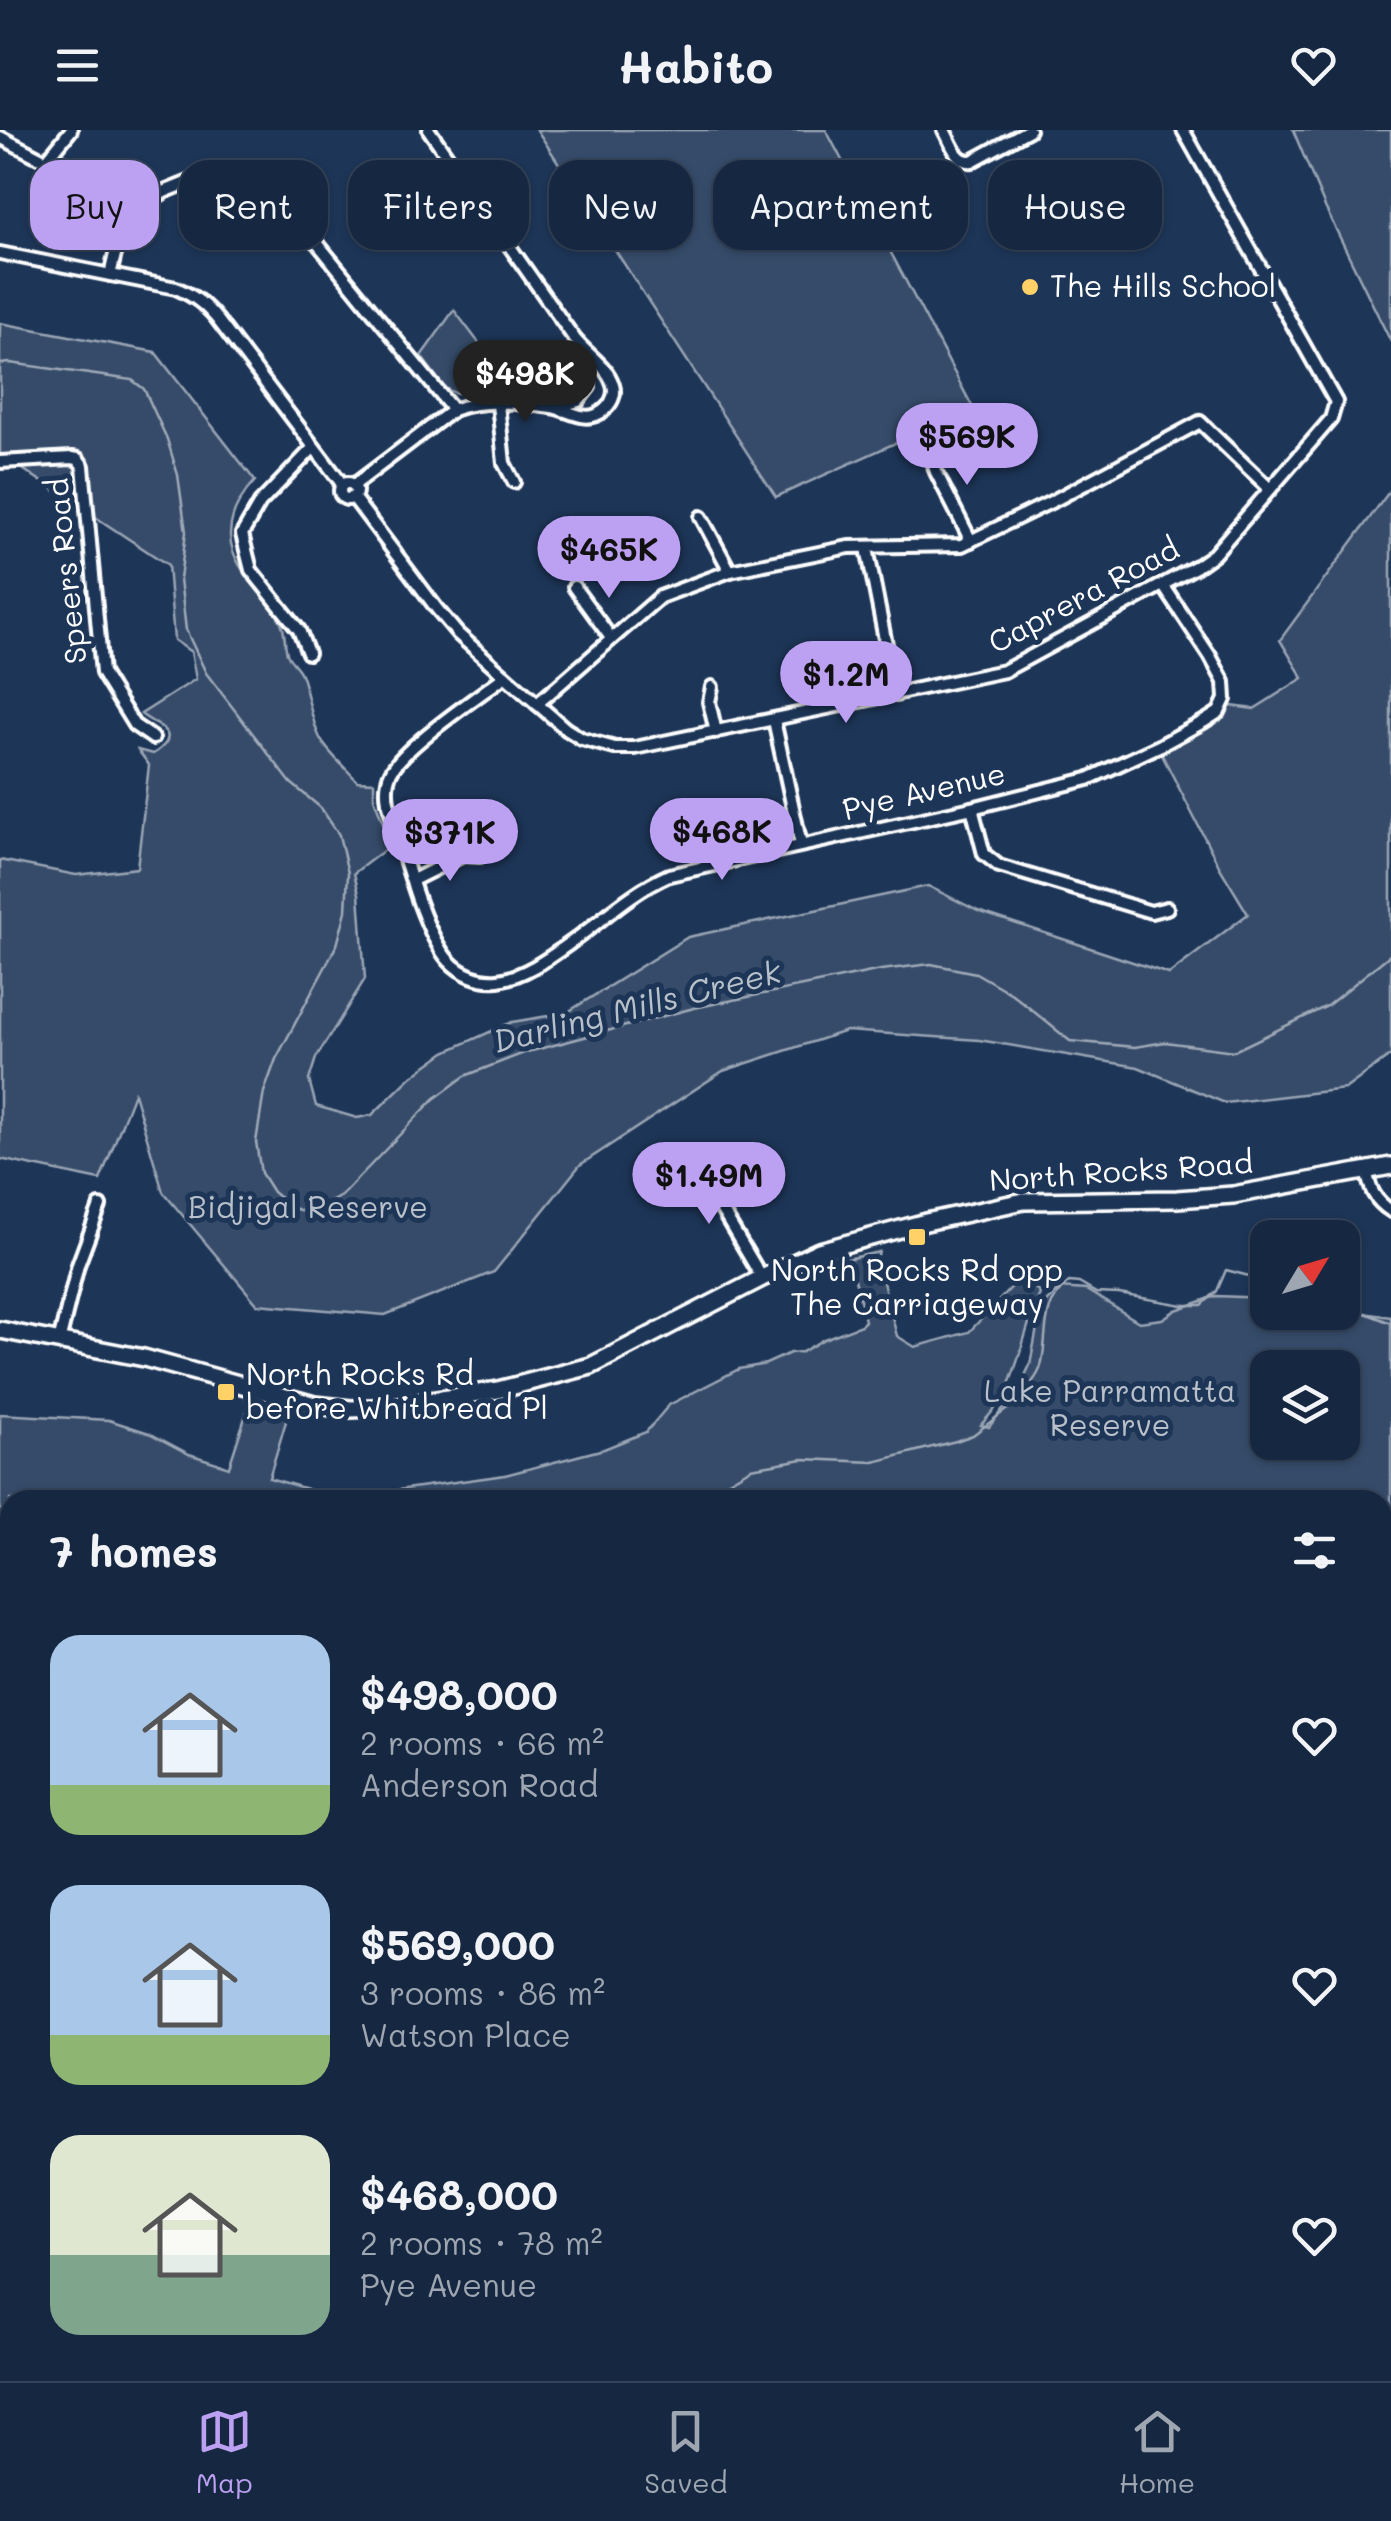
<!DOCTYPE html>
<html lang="en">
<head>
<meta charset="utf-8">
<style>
  body { margin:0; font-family:Mali,sans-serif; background:#1f3048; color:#f1f3f6; height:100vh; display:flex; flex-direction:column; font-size:38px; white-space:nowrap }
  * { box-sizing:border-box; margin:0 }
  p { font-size:32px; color:#9ea6b1 }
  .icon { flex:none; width:55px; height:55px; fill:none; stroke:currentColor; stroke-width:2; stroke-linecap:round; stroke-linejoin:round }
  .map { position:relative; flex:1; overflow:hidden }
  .sheet { position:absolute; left:0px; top:1360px; width:1392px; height:892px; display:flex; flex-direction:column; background:#162841; border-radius:30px 30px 0 0; box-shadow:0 2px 8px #0004,0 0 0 2px #35445a }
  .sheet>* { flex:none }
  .hud { position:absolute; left:30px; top:30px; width:1332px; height:90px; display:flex; gap:20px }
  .needle { width:65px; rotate:52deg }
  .tools { position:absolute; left:1250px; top:1090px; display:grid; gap:20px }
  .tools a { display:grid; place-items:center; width:110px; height:110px; border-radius:20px; background:#162841; box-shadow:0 2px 8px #0004,0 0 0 2px #35445a; font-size:50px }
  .price { position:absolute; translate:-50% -85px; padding:0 22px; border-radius:35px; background:#bca0f2; color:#111; font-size:32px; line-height:65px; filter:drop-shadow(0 2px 5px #0008) }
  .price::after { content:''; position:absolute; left:50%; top:60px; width:30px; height:22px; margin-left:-15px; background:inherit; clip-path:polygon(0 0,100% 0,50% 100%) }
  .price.on { background:#222; color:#fff }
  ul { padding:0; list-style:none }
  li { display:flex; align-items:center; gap:30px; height:250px; padding:0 50px }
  li span { display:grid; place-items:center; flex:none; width:280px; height:200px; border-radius:30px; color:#555 }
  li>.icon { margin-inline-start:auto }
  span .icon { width:120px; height:120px; fill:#fffc; stroke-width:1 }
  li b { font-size:42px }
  h2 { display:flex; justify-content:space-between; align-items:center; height:120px; padding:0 50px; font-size:42px }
  .pill { padding:0 35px; border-radius:30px; background:#162841; box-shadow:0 2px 8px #0004,0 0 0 2px #35445a; font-size:35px; line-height:90px }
  .pill.on { background:#bca0f2; color:#111 }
  header { display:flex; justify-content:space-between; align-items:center; height:130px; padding:0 50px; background:#162841; font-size:45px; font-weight:800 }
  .menu { display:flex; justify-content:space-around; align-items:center; height:140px; border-top:2px solid #35445a; background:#162841; font-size:28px; color:#9ea6b1 }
  .menu a { display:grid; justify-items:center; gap:5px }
  .menu .on { color:#bca0f2 }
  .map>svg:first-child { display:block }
</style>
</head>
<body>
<header><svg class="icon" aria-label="menu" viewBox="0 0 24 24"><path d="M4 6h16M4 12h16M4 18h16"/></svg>Habito<svg class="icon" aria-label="heart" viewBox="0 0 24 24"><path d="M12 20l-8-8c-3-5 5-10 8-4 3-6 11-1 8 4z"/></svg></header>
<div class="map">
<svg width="1391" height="2251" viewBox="0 0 1391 2251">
  <rect width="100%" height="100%" fill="#1d3557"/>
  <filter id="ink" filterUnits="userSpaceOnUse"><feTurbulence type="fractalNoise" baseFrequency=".01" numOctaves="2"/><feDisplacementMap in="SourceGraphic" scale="20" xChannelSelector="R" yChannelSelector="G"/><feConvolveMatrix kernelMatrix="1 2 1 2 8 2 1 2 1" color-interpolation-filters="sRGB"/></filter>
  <g filter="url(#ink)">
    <g fill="#364b69" stroke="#9aa5b4" stroke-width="2.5" fill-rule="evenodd">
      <path d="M 537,0 L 826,0 L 973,278 L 776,367 Z"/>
      <path d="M 1293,0 L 1391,0 L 1391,212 L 1325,77 Z"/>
      <path d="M 454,180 L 516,262 L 455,263 L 445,258 L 421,226 Z"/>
      <path d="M 0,193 L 155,222 L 255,351 C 241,366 230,383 230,405 C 231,439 265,462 280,490 C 287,503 283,514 288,526 C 292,533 298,537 301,544 C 309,565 311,591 321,610 C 330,625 346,638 357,651 L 374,652 L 374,668 L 391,715 L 354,743 L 359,764 L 365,849 L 316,928 L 309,950 L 316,976 L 357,988 L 372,985 L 411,947 L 445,922 L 512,892 L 566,883 L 688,807 L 928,756 L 978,781 L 1169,844 L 1248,784 L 1220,738 L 1161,623 L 1232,576 L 1254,579 L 1303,548 L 1280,510 L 1391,359 L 1391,925 L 1345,959 L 1225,973 L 1138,937 L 979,910 L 846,901 L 723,941 L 580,1035 L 494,1142 L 385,1185 L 257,1174 L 163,1062 L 134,963 L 100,1050 L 0,1029 L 0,730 L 76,745 L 137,738 L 149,635 L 138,620 L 153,624 C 187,602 153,595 141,584 L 196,549 L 191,522 L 174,510 L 168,435 L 0,324 Z"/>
      <path d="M 879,1122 L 877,1129 L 897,1206 L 915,1217 L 969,1202 L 1024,1144 L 1040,1164 C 1025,1196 1021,1231 1005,1263 C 1000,1275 989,1285 981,1295 L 989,1297 L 1020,1256 L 1030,1235 L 1041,1177 L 1060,1158 L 1086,1160 L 1139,1192 L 1162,1189 L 1176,1180 L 1216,1166 L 1267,1168 L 1268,1182 L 1342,1182 L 1343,1180 L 1391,1187 L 1391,1875 L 1382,1869 L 1382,1370 L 10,1370 L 10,2173 L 0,2147 L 0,1284 L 109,1290 L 149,1303 L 189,1324 L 229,1337 L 248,1278 L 246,1270 L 292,1283 L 287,1288 L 269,1348 L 314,1361 L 362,1365 L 505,1345 L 604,1319 L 646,1302 L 669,1275 L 739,1239 L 766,1234 L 790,1223 L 802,1222 L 824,1209 L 861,1195 L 865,1191 L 851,1132 L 847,1129 ZM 1268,1238 L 1342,1238 L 1342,1312 L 1268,1312 Z"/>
      <path d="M 1391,1982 L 1391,2251 L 1316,2251 L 1308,2243 L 1382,2242 L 1382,1990 Z"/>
      <path d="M 37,2243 L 508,2243 L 500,2251 L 40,2251 Z"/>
    </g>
    <g fill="#617289" stroke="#a0aab8" stroke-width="2.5">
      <path d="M 10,1406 L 10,1563 L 0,1563 L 0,1409 Z"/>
      <path d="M 10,1673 L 10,1931 L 0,1928 L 0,1703 Z"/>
    </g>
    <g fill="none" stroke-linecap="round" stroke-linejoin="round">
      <g stroke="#a0aab8" stroke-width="2.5">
        <path d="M 0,234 L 10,233 L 132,250 L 144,259 L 167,309 L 178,345 L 186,402 L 180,449 L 186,500 L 206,543 L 291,653 L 321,678 L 339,705 L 348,743 L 346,781 L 337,815 L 276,929 L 264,962 L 256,1012 L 261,1043 L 273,1062 L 292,1078 L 311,1083 L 341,1066 L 434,969 L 465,946 L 524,923 L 694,878 L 881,840 L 931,834 L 976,843 L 1012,864 L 1070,911 L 1135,917 L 1165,912 L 1234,921 L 1327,876 L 1391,824"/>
        <path d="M 1342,1174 L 1391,1193"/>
        <path d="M 704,1370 L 715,1359 L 751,1338 L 803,1329 L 874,1332 L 956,1311 L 973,1305 L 1006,1280 L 1023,1271 C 1025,1256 1037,1251 1041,1236 C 1049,1205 1039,1176 1069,1152 L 1079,1153 L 1096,1163 L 1119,1164 L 1183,1175 L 1202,1175 L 1217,1161 L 1226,1140 L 1268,1151"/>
      </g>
      <defs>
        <g id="minor">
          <path d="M 944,0 C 951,12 956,33 972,31 L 1029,0"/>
          <path d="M 0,7 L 46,31 L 129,85"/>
          <path d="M 46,31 L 71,0"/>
          <path d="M 0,123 L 176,158 C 194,166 205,174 217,189 L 342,354"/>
          <path d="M 110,145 L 117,116 L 129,85 L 164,62 L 201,47 L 248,49 L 292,82 L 453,280"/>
          <path d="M 498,274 L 504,333 L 514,352"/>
          <path d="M 558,277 L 578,271 L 589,257 L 588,240 L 580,219"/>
          <path d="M 929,320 L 936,342 L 971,411"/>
          <path d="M 0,332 L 72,328 L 78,329 L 83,336 L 102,543 L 134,595 L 153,608"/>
          <circle cx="348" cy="361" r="8"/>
          <path d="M 354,355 L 453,280 C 482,268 521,273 552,277 C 566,279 582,291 596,285 C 608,280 617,267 613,255 C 607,235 586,224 574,208 C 525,139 477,69 429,0"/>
          <path d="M 353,367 L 437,479 L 458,504 L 505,546 L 566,599 L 582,609 L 615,618 L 635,618 L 1004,541 L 1197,436 L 1214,424 L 1331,289 L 1336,272 L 1183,0"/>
          <path d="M 701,387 L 730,441"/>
          <path d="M 867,418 L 896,565"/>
          <path d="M 574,457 L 611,508"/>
          <path d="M 308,523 L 299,500 L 251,440 L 242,404 L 260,373 L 313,318"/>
          <path d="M 505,546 C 478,567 404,616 391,642 C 386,652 386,661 388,672 C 401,713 422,801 449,831 C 461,844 480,852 498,850 C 524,847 552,826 573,811 C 606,787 631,762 669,745 L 972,678 L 1088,649 L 1161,615 L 1205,591 L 1219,582 L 1225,569 L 1224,552 L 1210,526 L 1163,455"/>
          <path d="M 712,557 L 709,572 L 716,602"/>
          <path d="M 537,574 L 660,467 L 730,441 L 849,417 L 962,415 L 1055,370 L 1200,292 L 1270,359"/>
          <path d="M 774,590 L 801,715"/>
          <path d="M 972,678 L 984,724 L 999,736 L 1151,782 L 1167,778"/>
          <path d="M 413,750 L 463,725 L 480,726"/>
          <path d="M 690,1026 L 762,1148"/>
          <path d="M 1366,1040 C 1370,1059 1374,1070 1391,1081"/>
          <path d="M 59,1212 L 78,1135 L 100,1076"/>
          <path d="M 1382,1950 L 1391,1942"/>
          <path d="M 1260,2242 L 1268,2251"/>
        </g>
        <path id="secondary" d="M 0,1200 L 144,1228 L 315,1275 L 351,1279 L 392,1277 L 498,1260 L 591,1236 L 762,1148 L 819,1121 L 926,1092 L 1024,1071 L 1177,1069 L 1233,1065 L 1391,1036"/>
        <g id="trunk">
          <path d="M 0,2175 L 10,2204"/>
          <path d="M 0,2233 L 4,2251"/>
          <path d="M 20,2242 L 23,2251"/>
        </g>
      </defs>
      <use href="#minor" stroke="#fff" stroke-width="18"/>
      <use href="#secondary" stroke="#fff" stroke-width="22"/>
      <use href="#trunk" stroke="#fff" stroke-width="25"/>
      <use href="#minor" stroke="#1d3557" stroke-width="10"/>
      <use href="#secondary" stroke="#1d3557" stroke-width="15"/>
      <use href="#trunk" stroke="#1d3557" stroke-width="18"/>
    </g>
  </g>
  <g fill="#ffd166" stroke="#1d3557" stroke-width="4">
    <circle cx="1030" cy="157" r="10"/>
    <rect x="907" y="1097" width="20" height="20" rx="5"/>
    <rect x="216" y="1252" width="20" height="20" rx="5"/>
  </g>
  <g text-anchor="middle" stroke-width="10" stroke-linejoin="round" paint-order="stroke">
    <g font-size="30" fill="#fff" stroke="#1d3557" text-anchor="start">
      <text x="1050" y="167">The Hills School</text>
      <text x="917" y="1151" text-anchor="middle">North Rocks Rd opp<tspan x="917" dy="34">The Carriageway</tspan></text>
      <text x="246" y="1255">North Rocks Rd<tspan x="246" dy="34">before Whitbread Pl</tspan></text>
    </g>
    <g font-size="30" fill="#fff" stroke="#1d3557">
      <text transform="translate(67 441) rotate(-96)" y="10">Speers Road</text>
      <text transform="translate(1084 466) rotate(-28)" y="10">Caprera Road</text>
      <text transform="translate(924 662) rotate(-13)" y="10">Pye Avenue</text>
      <text transform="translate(1121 1042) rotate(-4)" y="10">North Rocks Road</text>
    </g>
    <g font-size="30" fill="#b9c0ca" stroke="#1d3557">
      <text x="308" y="1088">Bidjigal Reserve</text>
      <text x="1110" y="1272">Lake Parramatta<tspan x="1110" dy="34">Reserve</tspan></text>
    </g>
    <g font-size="32" font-style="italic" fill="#b8c0ca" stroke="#1d3557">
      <text transform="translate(637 877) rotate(-14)" y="11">Darling Mills Creek</text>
    </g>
  </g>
</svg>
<div class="tools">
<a><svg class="needle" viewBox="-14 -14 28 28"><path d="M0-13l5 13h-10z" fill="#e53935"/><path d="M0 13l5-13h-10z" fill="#9ea6b1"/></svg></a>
<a><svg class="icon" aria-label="layers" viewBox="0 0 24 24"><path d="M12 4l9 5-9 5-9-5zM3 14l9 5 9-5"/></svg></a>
</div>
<b class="price on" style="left:525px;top:295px">$498K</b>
<b class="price" style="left:967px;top:358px">$569K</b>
<b class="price" style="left:609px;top:471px">$465K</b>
<b class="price" style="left:846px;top:596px">$1.2M</b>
<b class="price" style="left:722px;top:753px">$468K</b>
<b class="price" style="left:450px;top:754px">$371K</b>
<b class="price" style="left:709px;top:1097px">$1.49M</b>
<div class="hud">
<a class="pill on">Buy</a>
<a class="pill">Rent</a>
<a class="pill">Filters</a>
<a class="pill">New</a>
<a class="pill">Apartment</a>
<a class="pill">House</a>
</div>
<section class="sheet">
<h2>7 homes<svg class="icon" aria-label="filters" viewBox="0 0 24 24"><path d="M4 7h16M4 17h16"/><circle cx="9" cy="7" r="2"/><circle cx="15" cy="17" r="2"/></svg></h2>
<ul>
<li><span style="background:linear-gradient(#a9c7e8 75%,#8fb573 0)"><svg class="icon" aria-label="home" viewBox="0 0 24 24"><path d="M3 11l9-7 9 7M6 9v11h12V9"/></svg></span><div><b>$498,000</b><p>2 rooms · 66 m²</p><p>Anderson Road</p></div><svg class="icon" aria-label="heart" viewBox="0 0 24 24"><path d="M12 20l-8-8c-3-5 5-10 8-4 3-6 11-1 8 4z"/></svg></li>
<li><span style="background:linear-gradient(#a9c7e8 75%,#8fb573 0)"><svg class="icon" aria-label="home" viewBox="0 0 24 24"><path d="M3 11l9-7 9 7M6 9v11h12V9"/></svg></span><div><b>$569,000</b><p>3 rooms · 86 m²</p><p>Watson Place</p></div><svg class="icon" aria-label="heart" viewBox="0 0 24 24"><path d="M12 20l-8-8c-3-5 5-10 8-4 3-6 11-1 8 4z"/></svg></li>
<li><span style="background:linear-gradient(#dfe7d0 60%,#7fa58c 0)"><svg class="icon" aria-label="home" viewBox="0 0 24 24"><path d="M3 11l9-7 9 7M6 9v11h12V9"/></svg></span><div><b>$468,000</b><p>2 rooms · 78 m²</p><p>Pye Avenue</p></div><svg class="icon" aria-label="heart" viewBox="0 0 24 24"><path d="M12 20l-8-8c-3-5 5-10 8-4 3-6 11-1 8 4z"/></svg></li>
</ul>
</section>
</div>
<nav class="menu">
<a class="on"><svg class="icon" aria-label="map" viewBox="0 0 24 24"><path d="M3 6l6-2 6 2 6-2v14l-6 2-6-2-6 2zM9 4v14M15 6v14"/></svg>Map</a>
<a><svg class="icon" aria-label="saved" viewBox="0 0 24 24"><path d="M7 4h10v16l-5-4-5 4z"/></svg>Saved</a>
<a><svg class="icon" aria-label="home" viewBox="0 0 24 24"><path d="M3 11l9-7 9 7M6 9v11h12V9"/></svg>Home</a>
</nav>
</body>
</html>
